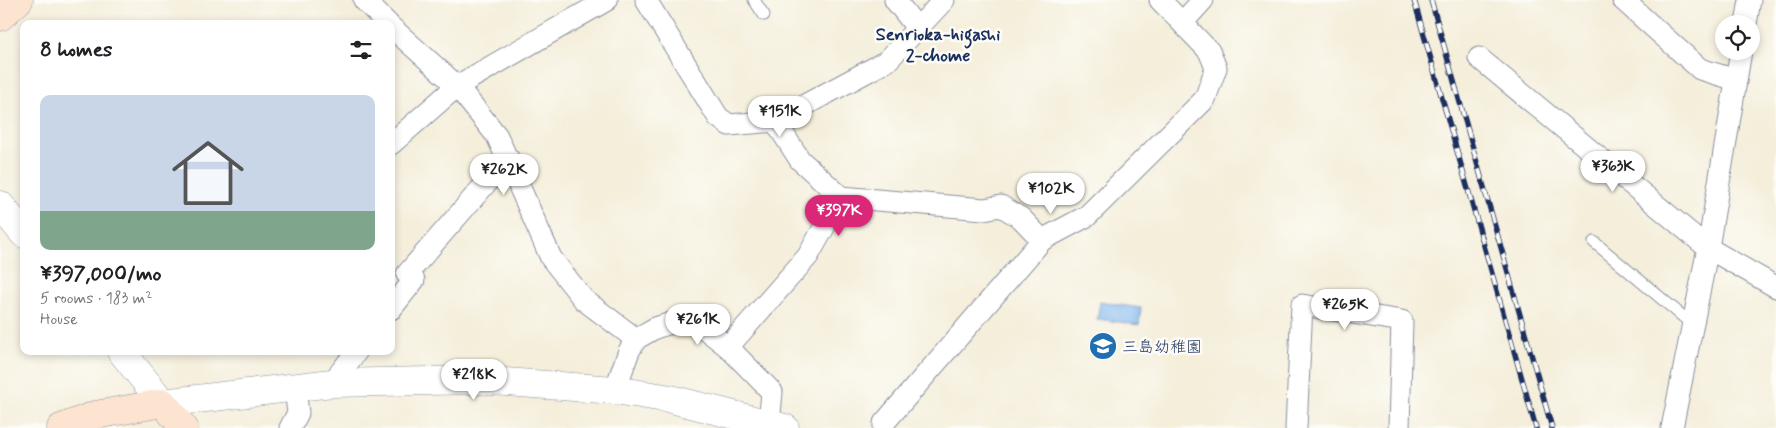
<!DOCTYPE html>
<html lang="en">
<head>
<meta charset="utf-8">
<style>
  body { margin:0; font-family:Mynerve,"Klee One",sans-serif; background:#f2f2f2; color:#202124; height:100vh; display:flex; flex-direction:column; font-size:19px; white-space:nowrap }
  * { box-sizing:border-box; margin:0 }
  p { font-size:16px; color:#757577 }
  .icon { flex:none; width:28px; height:28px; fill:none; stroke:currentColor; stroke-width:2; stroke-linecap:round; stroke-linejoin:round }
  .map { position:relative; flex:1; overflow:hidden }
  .drawer { position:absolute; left:20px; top:20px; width:375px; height:335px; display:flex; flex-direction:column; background:#fff; border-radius:10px; box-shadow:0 2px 8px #0003 }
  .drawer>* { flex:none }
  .buttons { position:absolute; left:1715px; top:15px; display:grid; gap:10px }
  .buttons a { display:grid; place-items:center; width:45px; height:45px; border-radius:50%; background:#fff; box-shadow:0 2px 8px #0003; font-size:25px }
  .price { position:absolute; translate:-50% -42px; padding:0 11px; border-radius:18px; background:#fff; color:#222; font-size:16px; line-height:32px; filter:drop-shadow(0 1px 2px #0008) }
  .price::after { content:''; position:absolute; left:50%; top:30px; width:15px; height:11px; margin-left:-8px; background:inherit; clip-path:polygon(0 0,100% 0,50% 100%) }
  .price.active { background:#db2777; color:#fff }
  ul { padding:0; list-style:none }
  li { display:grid; align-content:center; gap:10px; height:265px; padding:0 20px }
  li+li { border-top:1px solid #e0e0e0 }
  li span { display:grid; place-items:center; height:155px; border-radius:10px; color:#555 }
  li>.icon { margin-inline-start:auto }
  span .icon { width:90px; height:90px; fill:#fffc; stroke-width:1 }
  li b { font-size:21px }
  h2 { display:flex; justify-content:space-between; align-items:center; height:60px; padding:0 20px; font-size:21px }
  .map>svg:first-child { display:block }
</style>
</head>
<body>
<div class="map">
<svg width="1776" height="428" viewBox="0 0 1776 428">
  <rect width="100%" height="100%" fill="#fdfcf7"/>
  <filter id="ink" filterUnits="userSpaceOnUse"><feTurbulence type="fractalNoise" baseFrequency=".02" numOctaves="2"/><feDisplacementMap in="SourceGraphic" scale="10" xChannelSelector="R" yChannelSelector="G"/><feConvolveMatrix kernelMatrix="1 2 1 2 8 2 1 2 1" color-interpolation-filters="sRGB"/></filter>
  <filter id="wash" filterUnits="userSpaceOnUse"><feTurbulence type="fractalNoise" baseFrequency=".0096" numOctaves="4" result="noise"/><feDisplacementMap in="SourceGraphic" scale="20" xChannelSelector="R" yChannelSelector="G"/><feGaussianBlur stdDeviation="1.12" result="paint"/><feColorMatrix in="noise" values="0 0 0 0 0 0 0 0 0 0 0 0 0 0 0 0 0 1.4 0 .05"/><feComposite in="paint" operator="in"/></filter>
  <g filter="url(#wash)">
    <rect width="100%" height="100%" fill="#f4eeda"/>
    <path fill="#7eb6ee" stroke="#4c72a6" d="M 1100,302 L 1141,308 L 1139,325 L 1097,319 Z"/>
  </g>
  <g filter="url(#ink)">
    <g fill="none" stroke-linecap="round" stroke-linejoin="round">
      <defs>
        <g id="service">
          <path d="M 754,0 L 764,15"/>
          <path d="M 1594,242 L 1693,325"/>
        </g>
        <g id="minor">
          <path d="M 364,0 L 388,24"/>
          <path d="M 646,0 L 718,117 L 729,125 L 775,121 L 887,61 L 944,0"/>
          <path d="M 895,0 L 918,29"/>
          <path d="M 1623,0 L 1700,69 L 1736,80"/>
          <path d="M 1183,22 L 1203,0"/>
          <path d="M 1746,24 L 1750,0"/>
          <path d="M 391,27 L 457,86 L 497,136 L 551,258 L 584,300 L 636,339"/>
          <path d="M 1479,58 L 1708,248 L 1776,287"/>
          <path d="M 391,144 L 457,86 L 607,0"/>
          <path d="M 841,197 L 984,209 L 1001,206 L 1021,218 L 1042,240"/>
          <path d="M 391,309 L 414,280 L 407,274 L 508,158"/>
          <path d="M 728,347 L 808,256 L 841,197 L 800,160 L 775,121"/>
          <path d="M 332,383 L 357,351"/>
          <path d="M 615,390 L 629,351 L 636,339 L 655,328 L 678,321 L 700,325 L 728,347 L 772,392 L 769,424 L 765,428"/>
          <path d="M 290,428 L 298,413 L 295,388"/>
          <path d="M 884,428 L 884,423 L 1042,240 L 1087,216 L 1205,99 L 1216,68 L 1209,51 L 1160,0"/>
          <path d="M 1296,428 L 1302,305 L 1402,321 L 1399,428"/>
          <path d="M 1672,428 L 1708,248 L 1741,51"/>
        </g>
        <g id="tertiary">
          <path d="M 0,205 L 24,234"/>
          <path d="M 121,351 L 163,403 L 332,383 L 477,380 L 615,390 L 671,399 L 785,428"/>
        </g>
        <g id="secondary">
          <path d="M 0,17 L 19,0"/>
          <path d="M 61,428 L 95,415 L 163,403 L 184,428"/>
        </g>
      </defs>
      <use href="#service" stroke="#888e9c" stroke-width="13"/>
      <use href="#minor" stroke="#888e9c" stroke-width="23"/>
      <use href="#tertiary" stroke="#888e9c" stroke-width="29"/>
      <use href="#secondary" stroke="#888e9c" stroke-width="29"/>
      <use href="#service" stroke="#fff" stroke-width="11"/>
      <use href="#minor" stroke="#fff" stroke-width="21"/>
      <use href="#tertiary" stroke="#fff" stroke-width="28"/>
      <use href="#secondary" stroke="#fde4d1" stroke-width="28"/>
      <defs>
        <g id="rail">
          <path d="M 1414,0 L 1536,428"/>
          <path d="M 1431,0 L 1552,428"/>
        </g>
      </defs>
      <use href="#rail" stroke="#1b2f5e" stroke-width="5.5"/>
      <use href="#rail" stroke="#fdfcf7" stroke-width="4" stroke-dasharray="11" stroke-linecap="butt"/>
    </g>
  </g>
  <defs>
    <symbol id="school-disc" viewBox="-11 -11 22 22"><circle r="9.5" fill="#1f6fb2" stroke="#fdfcf7"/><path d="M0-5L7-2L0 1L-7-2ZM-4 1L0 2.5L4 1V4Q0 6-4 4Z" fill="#fff"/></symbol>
  </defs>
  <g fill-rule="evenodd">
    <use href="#school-disc" x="1087" y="330" width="32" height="32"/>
  </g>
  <g text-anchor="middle" stroke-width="5" stroke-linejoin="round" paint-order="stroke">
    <g font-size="16" fill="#1b2f5e" stroke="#fdfcf7" text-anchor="start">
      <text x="1122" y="352">三島幼稚園</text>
    </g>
    <g font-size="18" font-weight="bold" fill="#1b2f5e" stroke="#fdfcf7">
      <text x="938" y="40">Senrioka-higashi<tspan x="938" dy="21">2-chome</tspan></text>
    </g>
  </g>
</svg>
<div class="buttons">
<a><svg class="icon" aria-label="locate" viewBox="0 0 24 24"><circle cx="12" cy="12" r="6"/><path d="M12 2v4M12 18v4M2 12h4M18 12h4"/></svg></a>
</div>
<b class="price" style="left:780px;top:138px">¥151K</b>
<b class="price" style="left:1613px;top:193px">¥363K</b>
<b class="price" style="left:504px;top:196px">¥262K</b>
<b class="price" style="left:1051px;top:215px">¥102K</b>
<b class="price active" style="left:839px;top:237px">¥397K</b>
<b class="price" style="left:1345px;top:331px">¥265K</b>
<b class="price" style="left:698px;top:346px">¥261K</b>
<b class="price" style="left:474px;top:401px">¥218K</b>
<section class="drawer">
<h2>8 homes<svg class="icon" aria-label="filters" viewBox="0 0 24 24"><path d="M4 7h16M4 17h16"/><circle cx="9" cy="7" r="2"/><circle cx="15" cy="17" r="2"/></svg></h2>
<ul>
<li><span style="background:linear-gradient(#c9d6e8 75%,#7fa58c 0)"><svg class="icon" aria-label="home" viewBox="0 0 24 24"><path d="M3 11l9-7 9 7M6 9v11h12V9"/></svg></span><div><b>¥397,000/mo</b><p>5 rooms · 183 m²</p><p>House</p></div></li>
</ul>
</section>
</div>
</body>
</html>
